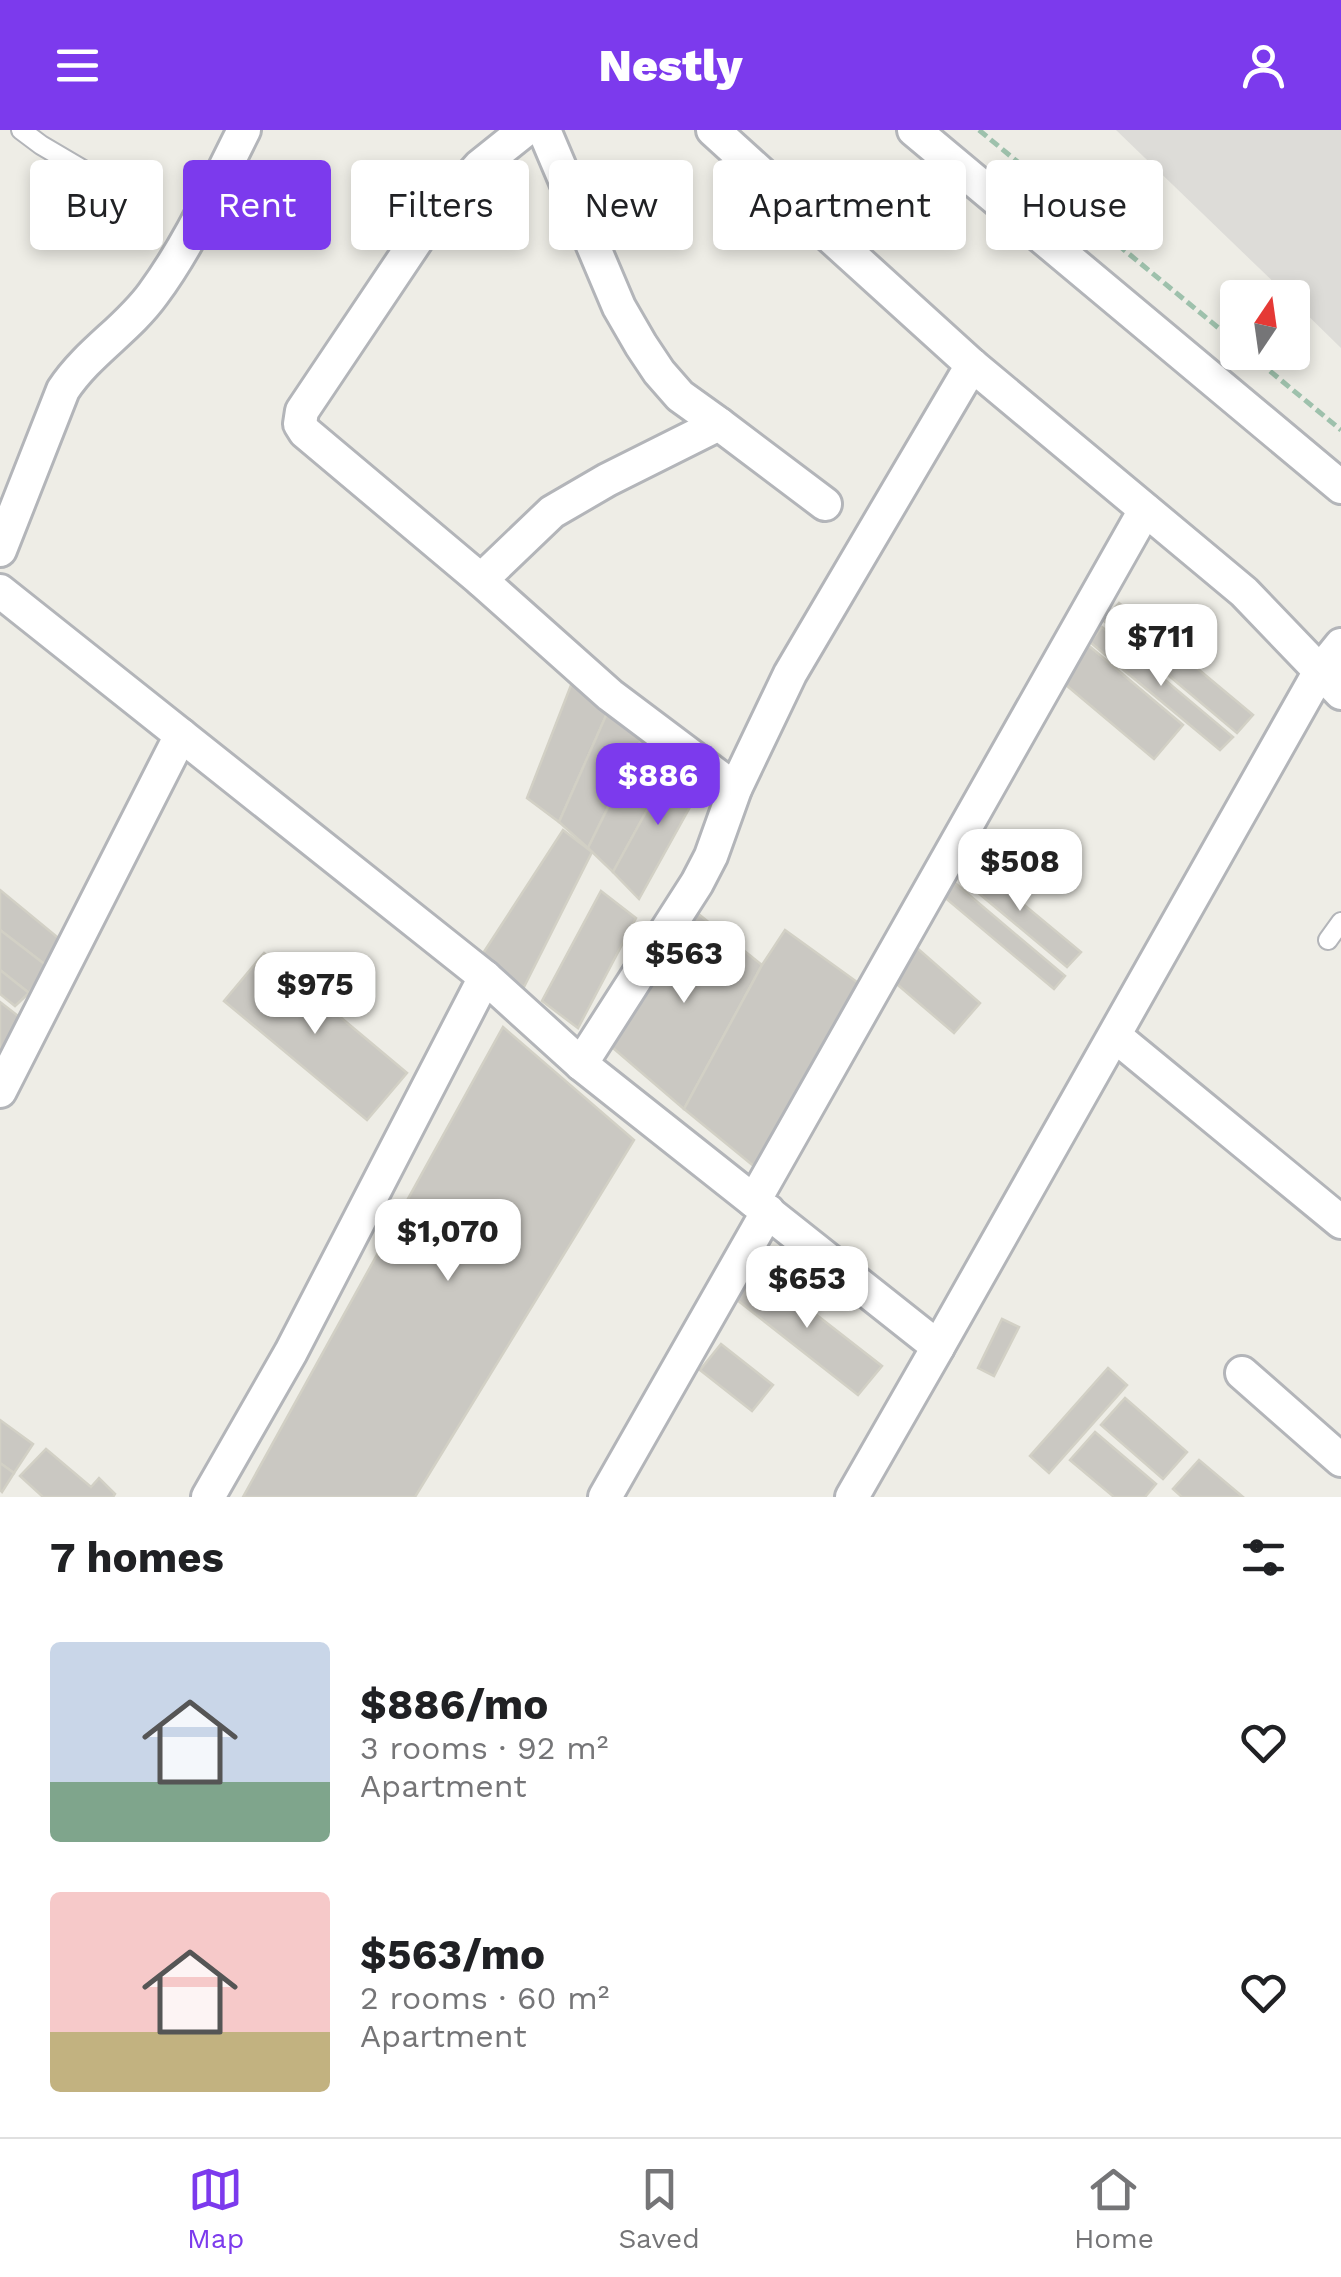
<!DOCTYPE html>
<html lang="en">
<head>
<meta charset="utf-8">
<style>
  body { margin:0; font-family:"Work Sans",sans-serif; background:#f2f2f2; color:#202124; height:100vh; display:flex; flex-direction:column; font-size:38px; white-space:nowrap }
  * { box-sizing:border-box; margin:0 }
  p { font-size:32px; color:#757577 }
  .icon { flex:none; width:55px; height:55px; fill:none; stroke:currentColor; stroke-width:2; stroke-linecap:round; stroke-linejoin:round }
  .map { position:relative; height:1367px; overflow:hidden }
  .sheet { display:flex; flex-direction:column; background:#fff; flex:1 }
  .sheet>* { flex:none }
  .banner { position:absolute; left:30px; top:30px; width:1282px; height:90px; display:flex; gap:20px }
  .needle { width:65px; rotate:13deg }
  .controls { position:absolute; left:1220px; top:150px; display:grid; gap:20px }
  .controls a { display:grid; place-items:center; width:90px; height:90px; border-radius:10px; background:#fff; box-shadow:0 5px 15px #0003; font-size:50px }
  .price { position:absolute; translate:-50% -85px; padding:0 22px; border-radius:20px; background:#fff; color:#222; font-size:32px; line-height:65px; filter:drop-shadow(0 2px 5px #0008) }
  .price::after { content:''; position:absolute; left:50%; top:60px; width:30px; height:22px; margin-left:-15px; background:inherit; clip-path:polygon(0 0,100% 0,50% 100%) }
  .price.on { background:#7c3aed; color:#fff }
  ul { padding:0; list-style:none }
  li { display:flex; align-items:center; gap:30px; height:250px; padding:0 50px }
  li span { display:grid; place-items:center; flex:none; width:280px; height:200px; border-radius:10px; color:#555 }
  li>.icon { margin-inline-start:auto }
  span .icon { width:120px; height:120px; fill:#fffc; stroke-width:1 }
  li b { font-size:42px }
  h2 { display:flex; justify-content:space-between; align-items:center; height:120px; padding:0 50px; font-size:42px }
  .chip { padding:0 35px; border-radius:10px; background:#fff; box-shadow:0 5px 15px #0003; font-size:35px; line-height:90px }
  .chip.on { background:#7c3aed; color:#fff }
  header { display:flex; justify-content:space-between; align-items:center; height:130px; padding:0 50px; background:#7c3aed; color:#fff; font-size:45px; font-weight:800 }
  .dock { display:flex; justify-content:space-around; align-items:center; height:140px; border-top:2px solid #e0e0e0; background:#fff; font-size:28px; color:#757577 }
  .dock a { display:grid; justify-items:center; gap:5px }
  .dock .on { color:#7c3aed }
  .map>svg:first-child { display:block }
</style>
</head>
<body>
<header><svg class="icon" aria-label="menu" viewBox="0 0 24 24"><path d="M4 6h16M4 12h16M4 18h16"/></svg>Nestly<svg class="icon" aria-label="person" viewBox="0 0 24 24"><circle cx="12" cy="8" r="4"/><path d="M4 21q1-7 8-7t8 7"/></svg></header>
<div class="map">
<svg width="1341" height="1367" viewBox="0 0 1341 1367">
  <rect width="100%" height="100%" fill="#eeede6"/>
  <path fill="#dddcd8" d="M 1116,0 L 1341,0 L 1341,218 L 1293,171 L 1292,168 L 1289,167 Z"/>
  <g fill="#cac8c2" stroke="#d2d0c5" stroke-width="2.5">
    <path d="M 1119,473 L 1253,585 L 1237,603 L 1104,491 Z"/>
    <path d="M 1102,497 L 1233,607 L 1220,620 L 1090,512 Z"/>
    <path d="M 1088,515 L 1183,595 L 1154,629 L 1059,549 Z"/>
    <path d="M 575,545 L 612,572 L 559,692 L 527,668 Z"/>
    <path d="M 612,572 L 645,602 L 588,718 L 559,692 Z"/>
    <path d="M 645,602 L 674,631 L 613,742 L 588,718 Z"/>
    <path d="M 674,631 L 705,650 L 639,769 L 613,742 Z"/>
    <path d="M 563,700 L 592,722 L 524,857 L 480,828 Z"/>
    <path d="M 971,731 L 1081,822 L 1067,837 L 958,746 Z"/>
    <path d="M 955,753 L 1065,846 L 1054,859 L 943,766 Z"/>
    <path d="M 0,760 L 62,811 L 47,836 L 0,800 Z"/>
    <path d="M 601,761 L 636,788 L 578,898 L 542,871 Z"/>
    <path d="M 686,774 L 762,835 L 684,979 L 606,912 Z"/>
    <path d="M 0,800 L 47,836 L 29,863 L 0,840 Z"/>
    <path d="M 785,800 L 864,857 L 761,1042 L 684,979 L 762,835 Z"/>
    <path d="M 917,818 L 980,873 L 954,903 L 891,849 Z"/>
    <path d="M 264,823 L 407,943 L 367,990 L 224,871 Z"/>
    <path d="M 0,840 L 29,863 L 15,876 L 0,864 Z"/>
    <path d="M 0,872 L 22,889 L 2,920 L 0,918 Z"/>
    <path d="M 503,897 L 634,1010 L 415,1367 L 243,1367 Z"/>
    <path d="M 755,1137 L 882,1236 L 858,1265 L 732,1166 Z"/>
    <path d="M 1002,1189 L 1019,1197 L 994,1246 L 978,1238 Z"/>
    <path d="M 721,1214 L 773,1255 L 752,1281 L 700,1240 Z"/>
    <path d="M 1108,1238 L 1127,1255 L 1049,1343 L 1030,1326 Z"/>
    <path d="M 1125,1268 L 1187,1322 L 1163,1349 L 1101,1295 Z"/>
    <path d="M 0,1290 L 33,1314 L 14,1343 L 0,1333 Z"/>
    <path d="M 1095,1302 L 1156,1354 L 1145,1367 L 1114,1367 L 1070,1330 Z"/>
    <path d="M 46,1319 L 91,1357 L 99,1348 L 115,1364 L 113,1367 L 43,1367 L 20,1346 Z"/>
    <path d="M 1199,1330 L 1243,1367 L 1182,1367 L 1173,1359 Z"/>
    <path d="M 0,1333 L 14,1343 L 2,1362 L 0,1360 Z"/>
  </g>
  <g fill="none" stroke-linecap="round" stroke-linejoin="round">
    <defs>
      <g id="service">
        <path d="M 21,0 L 41,15 L 131,68"/>
        <path d="M 1328,810 L 1341,792"/>
      </g>
      <g id="minor">
        <path d="M 525,0 L 480,36 L 426,96 L 302,281 L 300,294 L 305,302 L 481,450 L 610,565 L 735,659"/>
        <path d="M 544,0 L 619,177 L 641,215 L 659,242 L 680,266 L 719,294"/>
        <path d="M 713,0 L 972,235 L 1244,462 L 1341,563"/>
        <path d="M 914,0 L 1341,357"/>
        <path d="M 0,420 L 63,260 C 88,222 127,200 153,164 C 190,114 216,55 244,0"/>
        <path d="M 481,450 L 552,382 L 607,350 L 719,294 L 825,374"/>
        <path d="M 0,461 L 485,847 L 581,934 L 938,1217 L 852,1367"/>
        <path d="M 1115,906 L 1341,1092"/>
        <path d="M 581,934 L 697,753 L 711,726 L 735,659 L 790,544 L 972,235"/>
        <path d="M 0,961 L 181,605"/>
        <path d="M 754,1071 L 1145,380"/>
        <path d="M 938,1217 L 1320,541 L 1341,515"/>
        <path d="M 1242,1243 L 1341,1330"/>
        <path d="M 208,1367 L 291,1222 L 485,847"/>
        <path d="M 605,1367 L 768,1081"/>
      </g>
    </defs>
    <use href="#service" stroke="#b3b5b9" stroke-width="22"/>
    <use href="#minor" stroke="#b3b5b9" stroke-width="38"/>
    <g stroke="#9ec1ac" stroke-width="5" stroke-dasharray="10 5" stroke-linecap="butt">
      <path d="M 979,0 L 1238,214"/>
      <path d="M 1247,222 L 1341,300"/>
    </g>
    <use href="#service" stroke="#fff" stroke-width="18"/>
    <use href="#minor" stroke="#fff" stroke-width="32"/>
  </g>
</svg>
<div class="controls">
<a><svg class="needle" viewBox="-14 -14 28 28"><path d="M0-13l5 13h-10z" fill="#e53935"/><path d="M0 13l5-13h-10z" fill="#757577"/></svg></a>
</div>
<b class="price" style="left:1161px;top:559px">$711</b>
<b class="price on" style="left:658px;top:698px">$886</b>
<b class="price" style="left:1020px;top:784px">$508</b>
<b class="price" style="left:684px;top:876px">$563</b>
<b class="price" style="left:315px;top:907px">$975</b>
<b class="price" style="left:448px;top:1154px">$1,070</b>
<b class="price" style="left:807px;top:1201px">$653</b>
<div class="banner">
<a class="chip">Buy</a>
<a class="chip on">Rent</a>
<a class="chip">Filters</a>
<a class="chip">New</a>
<a class="chip">Apartment</a>
<a class="chip">House</a>
</div>
</div>
<section class="sheet">
<h2>7 homes<svg class="icon" aria-label="filters" viewBox="0 0 24 24"><path d="M4 7h16M4 17h16"/><circle cx="9" cy="7" r="2"/><circle cx="15" cy="17" r="2"/></svg></h2>
<ul>
<li><span style="background:linear-gradient(#c9d6e8 70%,#7fa58c 0)"><svg class="icon" aria-label="home" viewBox="0 0 24 24"><path d="M3 11l9-7 9 7M6 9v11h12V9"/></svg></span><div><b>$886/mo</b><p>3 rooms · 92 m²</p><p>Apartment</p></div><svg class="icon" aria-label="heart" viewBox="0 0 24 24"><path d="M12 20l-8-8c-3-5 5-10 8-4 3-6 11-1 8 4z"/></svg></li>
<li><span style="background:linear-gradient(#f6c9c9 70%,#c2b280 0)"><svg class="icon" aria-label="home" viewBox="0 0 24 24"><path d="M3 11l9-7 9 7M6 9v11h12V9"/></svg></span><div><b>$563/mo</b><p>2 rooms · 60 m²</p><p>Apartment</p></div><svg class="icon" aria-label="heart" viewBox="0 0 24 24"><path d="M12 20l-8-8c-3-5 5-10 8-4 3-6 11-1 8 4z"/></svg></li>
</ul>
</section>
<nav class="dock">
<a class="on"><svg class="icon" aria-label="map" viewBox="0 0 24 24"><path d="M3 6l6-2 6 2 6-2v14l-6 2-6-2-6 2zM9 4v14M15 6v14"/></svg>Map</a>
<a><svg class="icon" aria-label="saved" viewBox="0 0 24 24"><path d="M7 4h10v16l-5-4-5 4z"/></svg>Saved</a>
<a><svg class="icon" aria-label="home" viewBox="0 0 24 24"><path d="M3 11l9-7 9 7M6 9v11h12V9"/></svg>Home</a>
</nav>
</body>
</html>
